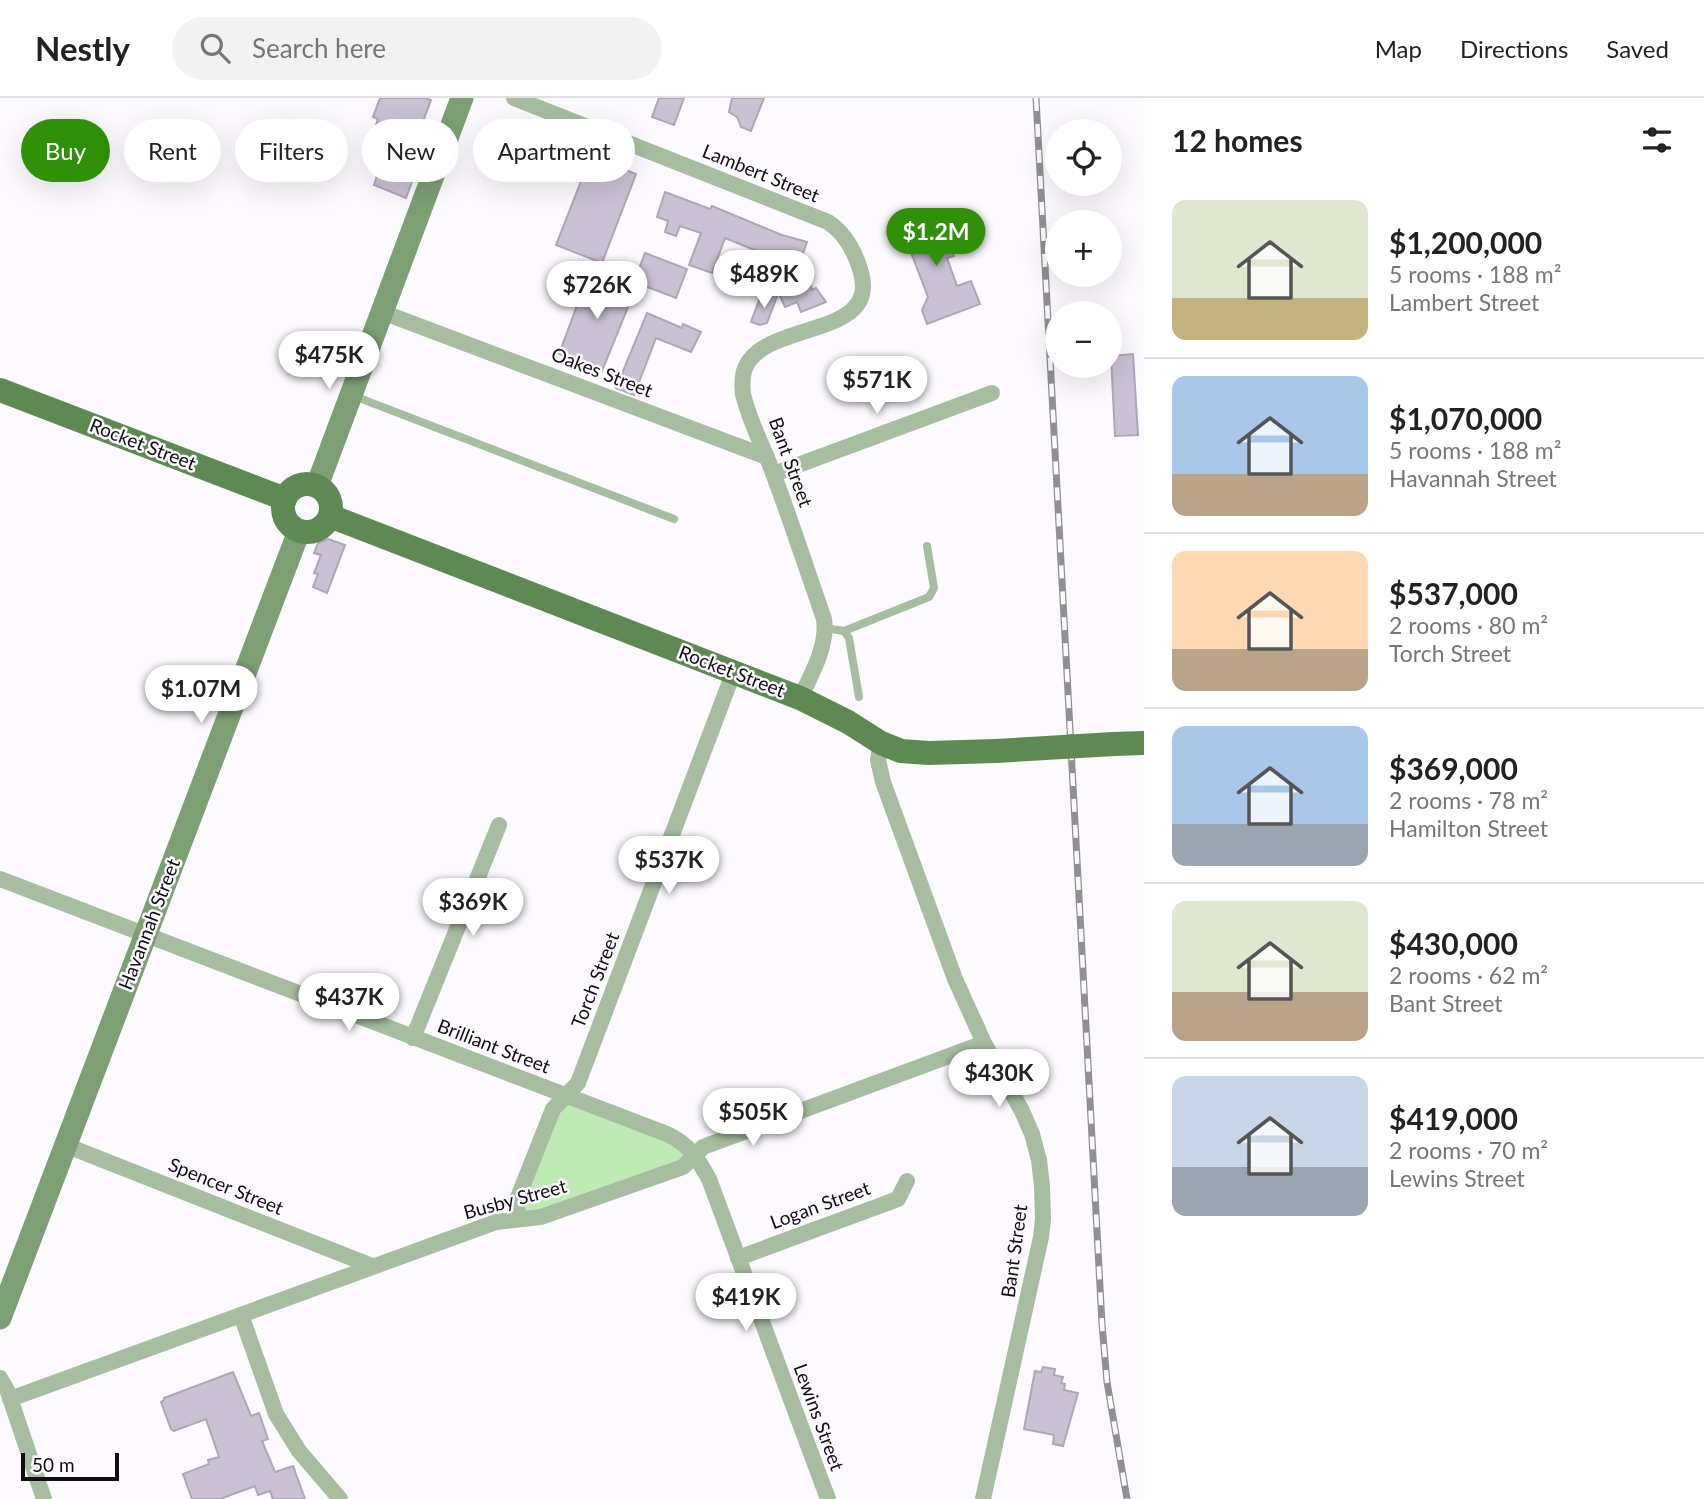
<!DOCTYPE html>
<html lang="en">
<head>
<meta charset="utf-8">
<style>
  body { margin:0; font-family:Lato,sans-serif; background:#f2f2f2; color:#222; height:100vh; display:flex; flex-direction:column; font-size:26px; white-space:nowrap }
  * { box-sizing:border-box; margin:0 }
  p { font-size:23px; color:#767676 }
  .icon { flex:none; width:38px; height:38px; fill:none; stroke:currentColor; stroke-width:2; stroke-linecap:round; stroke-linejoin:round }
  .map { position:relative; flex:1; overflow:hidden }
  .drawer { display:flex; flex-direction:column; background:#fff; width:560px }
  .drawer>* { flex:none }
  .banner { position:absolute; left:21px; top:21px; width:665px; height:63px; display:flex; gap:14px }
  .fabs { position:absolute; left:1045px; top:21px; display:grid; gap:14px }
  .fabs a { display:grid; place-items:center; width:77px; height:77px; border-radius:50%; background:#fff; box-shadow:0 7px 28px #0002; font-size:35px }
  .scale { position:absolute; left:21px; bottom:18px; width:98px; box-sizing:border-box; padding-left:7px; border:4px solid #100d13; border-top:0; font-size:19px; line-height:24px; white-space:nowrap; color:#100d13; -webkit-text-stroke:5px #fcfafe; paint-order:stroke }
  .price { position:absolute; translate:-50% -60px; padding:0 16px; border-radius:24px; background:#fff; color:#222; font-size:23px; line-height:46px; filter:drop-shadow(0 2px 4px #0008) }
  .price::after { content:''; position:absolute; left:50%; top:42px; width:21px; height:16px; margin-left:-10px; background:inherit; clip-path:polygon(0 0,100% 0,50% 100%) }
  .price.current { background:#309008; color:#fff }
  ul { padding:0; list-style:none }
  li { display:flex; align-items:center; gap:21px; height:175px; padding:0 28px }
  li+li { border-top:2px solid #e0e0e0 }
  li span { display:grid; place-items:center; flex:none; width:196px; height:140px; border-radius:14px; color:#555 }
  li>.icon { margin-inline-start:auto }
  span .icon { width:84px; height:84px; fill:#fffc; stroke-width:1 }
  li b { font-size:30px }
  h2 { display:flex; justify-content:space-between; align-items:center; height:84px; padding:0 28px; font-size:30px }
  .tag { padding:0 24px; border-radius:32px; background:#fff; box-shadow:0 7px 28px #0002; font-size:24px; line-height:63px }
  .tag.current { background:#309008; color:#fff }
  header { display:flex; align-items:center; gap:42px; box-sizing:border-box; height:98px; padding:0 35px; background:#fff; border-bottom:2px solid #e0e0e0 }
  header strong { font-size:33px }
  nav { display:flex; gap:38px; margin-inline-start:auto; font-size:24px }
  .search { width:490px; height:63px; background:#f2f2f2; display:flex; align-items:center; gap:18px; box-sizing:border-box; padding:0 24px; border-radius:38px; color:#767676; font-size:26px }
  main { display:flex; flex:1; min-height:0 }
  .map>svg:first-child { display:block }
</style>
</head>
<body>
<header>
<strong>Nestly</strong>
<div class="search"><svg class="icon" aria-label="search" viewBox="0 0 24 24"><circle cx="10" cy="10" r="6"/><path d="M15 15l6 6"/></svg>Search here</div>
<nav><a>Map</a><a>Directions</a><a>Saved</a></nav>
</header>
<main>
<div class="map">
<svg width="1144" height="1401" viewBox="0 0 1144 1401">
  <rect width="100%" height="100%" fill="#fcfafe"/>
  <path fill="#beebb3" d="M 565,999 L 685,1047 L 683,1069 L 518,1121 L 553,1011 Z"/>
  <g fill="#cac1d4" stroke="#aea5b7" stroke-width="2">
    <path d="M 380,0 L 426,0 L 431,2 L 418,37 L 428,41 L 406,100 L 374,87 L 383,58 L 367,53 L 378,21 L 373,19 Z"/>
    <path d="M 659,0 L 684,0 L 674,27 L 652,19 Z"/>
    <path d="M 732,0 L 764,0 L 751,33 L 741,29 L 737,19 L 729,14 Z"/>
    <path d="M 591,58 L 636,76 L 602,165 L 556,147 Z"/>
    <path d="M 665,94 L 710,111 L 712,108 L 782,137 L 807,144 L 801,161 L 812,192 L 816,190 L 826,204 L 801,214 L 797,204 L 785,209 L 779,196 L 786,193 L 774,160 L 725,140 L 712,175 L 689,167 L 701,135 L 680,128 L 676,138 L 665,134 L 668,123 L 657,119 Z"/>
    <path d="M 937,113 L 954,158 L 947,160 L 957,188 L 971,183 L 980,206 L 927,226 L 922,212 L 928,199 L 910,152 L 904,149 L 896,128 Z"/>
    <path d="M 645,155 L 687,171 L 676,200 L 634,184 Z"/>
    <path d="M 590,173 L 635,192 L 602,273 L 559,256 Z"/>
    <path d="M 778,196 L 767,225 L 760,227 L 751,224 L 761,197 L 768,200 Z"/>
    <path d="M 647,215 L 682,230 L 683,226 L 701,234 L 691,254 L 656,240 L 634,297 L 616,290 Z"/>
    <path d="M 1133,256 L 1138,337 L 1115,338 L 1111,258 Z"/>
    <path d="M 328,441 L 345,447 L 327,495 L 313,489 L 318,476 L 314,475 L 321,457 L 314,455 L 318,445 Z"/>
    <path d="M 1043,1269 L 1055,1271 L 1054,1277 L 1063,1279 L 1061,1285 L 1065,1286 L 1064,1292 L 1078,1295 L 1063,1348 L 1053,1346 L 1054,1337 L 1024,1331 L 1035,1273 L 1041,1274 Z"/>
    <path d="M 233,1274 L 251,1318 L 259,1315 L 268,1341 L 262,1343 L 275,1374 L 293,1368 L 305,1401 L 273,1401 L 270,1393 L 258,1397 L 255,1388 L 220,1401 L 192,1401 L 183,1376 L 209,1366 L 208,1362 L 219,1359 L 206,1321 L 174,1333 L 171,1331 L 161,1304 L 164,1302 L 164,1300 Z"/>
  </g>
  <g fill="none" stroke-linecap="round" stroke-linejoin="round">
    <g stroke="#a6bda0" stroke-width="8">
      <path d="M 354,298 L 674,421"/>
      <path d="M 825,530 L 844,533 L 849,540 L 859,599"/>
      <path d="M 844,533 L 929,499 L 934,490 L 927,448"/>
    </g>
    <g stroke="#a6bda0" stroke-width="16">
      <path d="M 514,0 L 828,124 C 845,135 854,152 860,171 C 883,242 766,221 745,270 C 742,278 742,287 743,296 C 749,323 764,350 773,375 C 791,423 807,472 824,521 C 828,547 812,576 800,600"/>
      <path d="M 382,214 L 767,359"/>
      <path d="M 774,376 L 992,295"/>
      <path d="M 881,645 L 878,662 L 883,684 L 955,881 L 984,945 L 1022,1013 L 1032,1036 L 1039,1062 L 1042,1088 L 1043,1121 L 1041,1139 L 983,1401"/>
      <path d="M 0,781 L 667,1036 C 689,1046 698,1061 709,1081 L 828,1401"/>
      <path d="M 413,940 L 499,727"/>
      <path d="M 65,1047 L 372,1168"/>
      <path d="M 518,1121 L 517,1102 L 553,1011 L 578,985 L 734,573"/>
      <path d="M 738,1160 L 898,1101 L 907,1083"/>
      <path d="M 241,1217 L 276,1316 L 299,1353 L 340,1401"/>
      <path d="M 0,1280 L 8,1294 L 44,1401"/>
      <path d="M 10,1301 L 496,1124 L 541,1119 L 683,1069 L 703,1049 L 984,945"/>
    </g>
    <g stroke="#7c9f73" stroke-width="23">
      <path d="M 317,388 L 462,0"/>
      <path d="M 0,1220 L 299,433"/>
    </g>
    <g stroke="#5e8953" stroke-width="24">
      <path d="M 0,292 L 285,401"/>
      <circle cx="307" cy="410" r="24"/>
      <path d="M 330,418 L 800,600 L 848,624 L 881,645 L 901,653 L 929,655 L 996,653"/>
      <path d="M 1114,646 L 1144,645"/>
    </g>
    <defs>
      <path id="rail" d="M 1036,0 L 1102,1226 L 1107,1284 L 1127,1401"/>
    </defs>
    <use href="#rail" stroke="#918f94" stroke-width="7"/>
    <use href="#rail" stroke="#fcfafe" stroke-width="4.5" stroke-dasharray="13" stroke-linecap="butt"/>
    <path stroke="#5e8953" stroke-width="24" d="M 996,653 L 1114,646"/>
  </g>
  <g text-anchor="middle" stroke-width="5" stroke-linejoin="round" paint-order="stroke">
    <g font-size="19" fill="#100d13" stroke="#fcfafe">
      <text transform="translate(761 75) rotate(22)" y="7">Lambert Street</text>
      <text transform="translate(602 274) rotate(21)" y="7">Oakes Street</text>
      <text transform="translate(143 346) rotate(21)" y="7">Rocket Street</text>
      <text transform="translate(791 364) rotate(70)" y="7">Bant Street</text>
      <text transform="translate(732 573) rotate(21)" y="7">Rocket Street</text>
      <text transform="translate(149 826) rotate(-69)" y="7">Havannah Street</text>
      <text transform="translate(595 882) rotate(-69)" y="7">Torch Street</text>
      <text transform="translate(494 948) rotate(21)" y="7">Brilliant Street</text>
      <text transform="translate(226 1088) rotate(22)" y="7">Spencer Street</text>
      <text transform="translate(515 1101) rotate(-15)" y="7">Busby Street</text>
      <text transform="translate(820 1107) rotate(-20)" y="7">Logan Street</text>
      <text transform="translate(1014 1153) rotate(-82)" y="7">Bant Street</text>
      <text transform="translate(819 1319) rotate(70)" y="7">Lewins Street</text>
    </g>
  </g>
</svg>
<div class="fabs">
<a><svg class="icon" aria-label="locate" viewBox="0 0 24 24"><circle cx="12" cy="12" r="6"/><path d="M12 2v4M12 18v4M2 12h4M18 12h4"/></svg></a>
<a>+</a>
<a>−</a>
</div>
<div class="scale">50 m</div>
<b class="price current" style="left:936px;top:170px">$1.2M</b>
<b class="price" style="left:764px;top:212px">$489K</b>
<b class="price" style="left:597px;top:223px">$726K</b>
<b class="price" style="left:329px;top:293px">$475K</b>
<b class="price" style="left:877px;top:318px">$571K</b>
<b class="price" style="left:201px;top:627px">$1.07M</b>
<b class="price" style="left:669px;top:798px">$537K</b>
<b class="price" style="left:473px;top:840px">$369K</b>
<b class="price" style="left:349px;top:935px">$437K</b>
<b class="price" style="left:999px;top:1011px">$430K</b>
<b class="price" style="left:753px;top:1050px">$505K</b>
<b class="price" style="left:746px;top:1235px">$419K</b>
<div class="banner">
<a class="tag current">Buy</a>
<a class="tag">Rent</a>
<a class="tag">Filters</a>
<a class="tag">New</a>
<a class="tag">Apartment</a>
</div>
</div>
<section class="drawer">
<h2>12 homes<svg class="icon" aria-label="filters" viewBox="0 0 24 24"><path d="M4 7h16M4 17h16"/><circle cx="9" cy="7" r="2"/><circle cx="15" cy="17" r="2"/></svg></h2>
<ul>
<li><span style="background:linear-gradient(#dfe7d0 70%,#c2b280 0)"><svg class="icon" aria-label="home" viewBox="0 0 24 24"><path d="M3 11l9-7 9 7M6 9v11h12V9"/></svg></span><div><b>$1,200,000</b><p>5 rooms · 188 m²</p><p>Lambert Street</p></div></li>
<li><span style="background:linear-gradient(#a9c7e8 70%,#b9a48a 0)"><svg class="icon" aria-label="home" viewBox="0 0 24 24"><path d="M3 11l9-7 9 7M6 9v11h12V9"/></svg></span><div><b>$1,070,000</b><p>5 rooms · 188 m²</p><p>Havannah Street</p></div></li>
<li><span style="background:linear-gradient(#ffd9b3 70%,#b9a48a 0)"><svg class="icon" aria-label="home" viewBox="0 0 24 24"><path d="M3 11l9-7 9 7M6 9v11h12V9"/></svg></span><div><b>$537,000</b><p>2 rooms · 80 m²</p><p>Torch Street</p></div></li>
<li><span style="background:linear-gradient(#a9c7e8 70%,#9aa5b1 0)"><svg class="icon" aria-label="home" viewBox="0 0 24 24"><path d="M3 11l9-7 9 7M6 9v11h12V9"/></svg></span><div><b>$369,000</b><p>2 rooms · 78 m²</p><p>Hamilton Street</p></div></li>
<li><span style="background:linear-gradient(#dfe7d0 65%,#b9a48a 0)"><svg class="icon" aria-label="home" viewBox="0 0 24 24"><path d="M3 11l9-7 9 7M6 9v11h12V9"/></svg></span><div><b>$430,000</b><p>2 rooms · 62 m²</p><p>Bant Street</p></div></li>
<li><span style="background:linear-gradient(#c9d6e8 65%,#9aa5b1 0)"><svg class="icon" aria-label="home" viewBox="0 0 24 24"><path d="M3 11l9-7 9 7M6 9v11h12V9"/></svg></span><div><b>$419,000</b><p>2 rooms · 70 m²</p><p>Lewins Street</p></div></li>
</ul>
</section>
</main>
</body>
</html>
